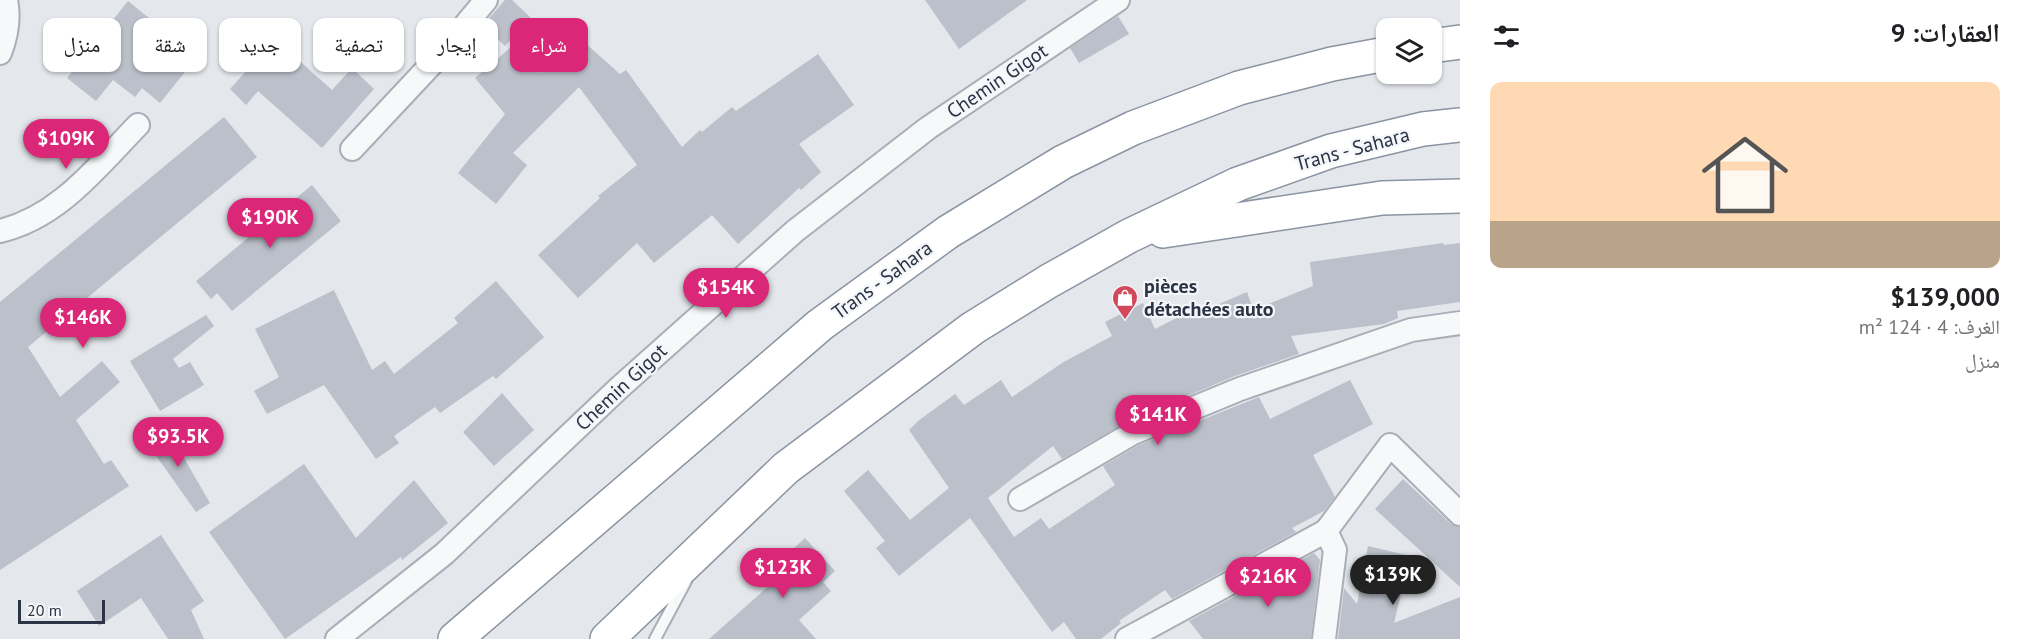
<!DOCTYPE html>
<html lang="ar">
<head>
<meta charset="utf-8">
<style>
  body { margin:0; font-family:"PT Sans","Noto Naskh Arabic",sans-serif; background:#f2f2f2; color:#202124; direction:rtl; height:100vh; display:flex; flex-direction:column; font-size:22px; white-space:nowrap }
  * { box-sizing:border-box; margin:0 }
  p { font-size:20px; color:#757577 }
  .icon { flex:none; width:33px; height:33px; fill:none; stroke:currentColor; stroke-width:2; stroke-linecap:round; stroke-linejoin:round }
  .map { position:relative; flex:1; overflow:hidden; direction:ltr }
  .panel { display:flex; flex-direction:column; background:#fff; width:570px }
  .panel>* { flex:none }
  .hud { position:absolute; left:18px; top:18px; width:570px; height:54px; direction:rtl; display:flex; gap:12px }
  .buttons { position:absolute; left:1376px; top:18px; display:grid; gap:12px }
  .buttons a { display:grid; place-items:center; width:66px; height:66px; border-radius:12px; background:#fff; box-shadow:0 2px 4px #0004; font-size:30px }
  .scale { position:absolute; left:18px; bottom:15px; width:87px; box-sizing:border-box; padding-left:6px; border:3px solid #2b3445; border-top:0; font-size:16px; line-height:21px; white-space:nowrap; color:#2b3445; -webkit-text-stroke:4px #f4f6f9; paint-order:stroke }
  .price { position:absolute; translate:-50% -51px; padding:0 14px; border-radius:21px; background:#db2777; color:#fff; font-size:20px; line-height:39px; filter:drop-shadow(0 2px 3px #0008) }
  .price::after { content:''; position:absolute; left:50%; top:36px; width:18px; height:14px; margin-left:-9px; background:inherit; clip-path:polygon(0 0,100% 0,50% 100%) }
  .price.selected { background:#222; color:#fff }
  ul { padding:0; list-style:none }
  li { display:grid; align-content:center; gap:12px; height:318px; padding:0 30px }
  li+li { border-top:2px solid #e0e0e0 }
  li span { display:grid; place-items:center; height:186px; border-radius:12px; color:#555 }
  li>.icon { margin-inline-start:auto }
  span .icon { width:108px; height:108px; fill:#fffc; stroke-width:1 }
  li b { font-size:26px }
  h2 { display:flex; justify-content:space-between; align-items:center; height:72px; padding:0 30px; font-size:26px }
  .tag { padding:0 21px; border-radius:12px; background:#fff; box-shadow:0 2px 4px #0004; font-size:21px; line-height:54px }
  .tag.selected { background:#db2777; color:#fff }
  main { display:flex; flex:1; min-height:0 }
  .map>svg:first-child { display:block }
</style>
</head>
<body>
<main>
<section class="panel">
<h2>العقارات: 9<svg class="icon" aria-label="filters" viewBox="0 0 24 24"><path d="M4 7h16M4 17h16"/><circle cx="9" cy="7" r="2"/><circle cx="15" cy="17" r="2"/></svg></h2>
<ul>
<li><span style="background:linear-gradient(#ffd9b3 75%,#b9a48a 0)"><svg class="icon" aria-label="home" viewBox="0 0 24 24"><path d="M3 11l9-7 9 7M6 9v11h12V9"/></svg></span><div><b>$139,000</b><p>الغرف: 4 · 124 m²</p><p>منزل</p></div></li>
</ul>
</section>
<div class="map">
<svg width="1460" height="639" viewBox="0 0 1460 639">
  <rect width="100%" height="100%" fill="#e4e7ec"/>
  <g fill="#bbc0ca">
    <path d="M 505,0 L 512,0 L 531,18 L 505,46 L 483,25 Z"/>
    <path d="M 925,0 L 1027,0 L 959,49 Z"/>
    <path d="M 128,1 L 197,57 L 160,103 L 142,88 L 135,97 L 113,80 L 96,101 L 67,78 Z"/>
    <path d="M 1118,16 L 1129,34 L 1079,63 L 1070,48 Z"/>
    <path d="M 575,34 L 620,74 L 626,70 L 682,147 L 700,130 L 702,132 L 732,107 L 736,111 L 818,54 L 854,105 L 799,144 L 821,172 L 801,190 L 799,188 L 738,244 L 712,215 L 654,263 L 637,243 L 578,298 L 538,255 L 600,198 L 598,196 L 637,165 L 579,87 L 513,153 L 527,165 L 496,204 L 458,173 L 505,114 L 475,78 L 516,43 L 541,73 Z"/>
    <path d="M 275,39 L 332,90 L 352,68 L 374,89 L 322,148 L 258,91 L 246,105 L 230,89 Z"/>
    <path d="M 224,117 L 257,157 L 28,347 L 60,397 L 102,361 L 120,382 L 76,420 L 104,464 L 111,460 L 129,486 L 0,570 L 0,302 Z"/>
    <path d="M 312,185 L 341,221 L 232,311 L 217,293 L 211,299 L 196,281 Z"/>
    <path d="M 1443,243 L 1444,245 L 1460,243 L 1460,302 L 1397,311 L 1398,318 L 1384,324 L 1291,336 L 1299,354 L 1235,376 L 1128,421 L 1062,459 L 1053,446 L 988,498 L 1014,537 L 1041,518 L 1049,529 L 1115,485 L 1103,466 L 1139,445 L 1259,397 L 1270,419 L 1350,380 L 1373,424 L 1313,455 L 1335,497 L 1324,511 L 1292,528 L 1296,532 L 1172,599 L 1165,590 L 1119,621 L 1121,623 L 1101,639 L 1076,639 L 1064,622 L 1052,632 L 970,518 L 899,576 L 876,548 L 885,541 L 844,491 L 868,470 L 910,520 L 949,488 L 909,430 L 918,421 L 955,394 L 964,405 L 1001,380 L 1012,397 L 1062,363 L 1112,336 L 1105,322 L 1143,303 L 1155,329 L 1196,308 L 1198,313 L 1247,292 L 1252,306 L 1259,303 L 1261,307 L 1313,286 L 1310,262 Z"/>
    <path d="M 496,281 L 544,337 L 496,379 L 493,376 L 440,413 L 435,407 L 394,436 L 399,443 L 376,459 L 324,385 L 267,414 L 254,391 L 279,377 L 255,329 L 334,290 L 372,370 L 385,361 L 394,374 L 458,323 L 454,318 Z"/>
    <path d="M 206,315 L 214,326 L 173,359 L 179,368 L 190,362 L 204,385 L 160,411 L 130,361 Z"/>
    <path d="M 502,393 L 534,430 L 494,466 L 463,432 Z"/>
    <path d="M 166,427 L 210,503 L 196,512 L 145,440 Z"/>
    <path d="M 304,464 L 356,538 L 414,480 L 448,523 L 402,560 L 401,557 L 285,639 L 209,532 Z"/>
    <path d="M 1403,479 L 1451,524 L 1460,527 L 1460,587 L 1375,509 Z"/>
    <path d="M 161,535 L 204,601 L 191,610 L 204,639 L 168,639 L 141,598 L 99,626 L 77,591 Z"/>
    <path d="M 805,538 L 835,571 L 823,582 L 831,591 L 799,620 L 816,639 L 709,639 L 771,584 L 764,576 Z"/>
    <path d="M 1368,546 L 1410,556 L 1394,623 L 1460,597 L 1460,639 L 1338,639 L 1344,588 L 1357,604 Z"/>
    <path d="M 1314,553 L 1320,560 L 1311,639 L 1203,639 L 1189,621 Z"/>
  </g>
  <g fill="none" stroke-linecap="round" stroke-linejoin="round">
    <defs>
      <path id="lane" d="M 655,639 L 686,581"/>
      <g id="street">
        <path d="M 0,53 C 7,35 10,19 6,0"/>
        <path d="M 352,149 L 442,53 L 486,0"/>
        <path d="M 0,231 C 59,217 97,167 138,125"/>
        <path d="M 1020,499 L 1133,433 L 1240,389 L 1411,330 L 1460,323"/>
        <path d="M 337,639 L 444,554 L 619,388 L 795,231 L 928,128 L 1118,0"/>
        <path d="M 1127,639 L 1326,531"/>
        <path d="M 1324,639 L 1335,550 L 1326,531 L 1390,445 L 1460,514"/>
      </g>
      <g id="highway">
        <path d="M 1431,46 L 1460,42"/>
        <path d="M 1163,231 L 1382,198 L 1460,196"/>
        <path d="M 455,639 L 820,325 L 948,232 L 1063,162 L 1133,128 L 1239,88 L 1332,64 L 1386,54"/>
        <path d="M 607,639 L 786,468 L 973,328 L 1049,281 L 1129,236 L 1238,184 L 1331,151 L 1423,129 L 1460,125"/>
      </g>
    </defs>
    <use href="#lane" stroke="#a9aeb7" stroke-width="14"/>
    <use href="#street" stroke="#a9aeb7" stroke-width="26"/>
    <use href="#highway" stroke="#8b94a3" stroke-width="36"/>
    <use href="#lane" stroke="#f7f8fa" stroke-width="10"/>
    <use href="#street" stroke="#f7f8fa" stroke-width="22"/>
    <use href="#highway" stroke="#fff" stroke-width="33"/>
  </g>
  <defs>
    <symbol id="shop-pin" viewBox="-11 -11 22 30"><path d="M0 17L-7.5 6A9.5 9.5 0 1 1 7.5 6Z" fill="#d1495b" stroke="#f4f6f9"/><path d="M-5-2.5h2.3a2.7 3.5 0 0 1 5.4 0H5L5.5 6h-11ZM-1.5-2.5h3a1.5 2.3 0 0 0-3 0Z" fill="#fff"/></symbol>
  </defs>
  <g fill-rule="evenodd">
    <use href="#shop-pin" x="1110" y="283" width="30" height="40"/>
  </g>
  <g text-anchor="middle" stroke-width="4.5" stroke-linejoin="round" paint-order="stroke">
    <g font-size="20" fill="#2b3445" stroke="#f4f6f9">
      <text transform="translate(997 81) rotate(-34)" y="7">Chemin Gigot</text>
      <text transform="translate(1352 149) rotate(-15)" y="7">Trans - Sahara</text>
      <text transform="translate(882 280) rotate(-36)" y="7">Trans - Sahara</text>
      <text transform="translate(621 387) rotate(-43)" y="7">Chemin Gigot</text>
    </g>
    <g font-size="20" font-weight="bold" fill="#2b3445" stroke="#f4f6f9" text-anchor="start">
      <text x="1144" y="293">pièces<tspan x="1144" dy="23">détachées auto</tspan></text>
    </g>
  </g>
</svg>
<div class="buttons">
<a><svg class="icon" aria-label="layers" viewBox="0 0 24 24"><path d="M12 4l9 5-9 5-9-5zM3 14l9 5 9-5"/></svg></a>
</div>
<div class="scale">20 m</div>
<b class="price" style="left:66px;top:170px">$109K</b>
<b class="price" style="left:270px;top:249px">$190K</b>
<b class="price" style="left:726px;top:319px">$154K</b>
<b class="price" style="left:83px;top:349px">$146K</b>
<b class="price" style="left:1158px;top:446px">$141K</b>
<b class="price" style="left:178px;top:468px">$93.5K</b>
<b class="price" style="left:783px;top:599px">$123K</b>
<b class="price selected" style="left:1393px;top:606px">$139K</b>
<b class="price" style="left:1268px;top:608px">$216K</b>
<div class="hud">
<a class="tag selected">شراء</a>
<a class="tag">إيجار</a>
<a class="tag">تصفية</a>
<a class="tag">جديد</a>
<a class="tag">شقة</a>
<a class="tag">منزل</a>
</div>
</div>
</main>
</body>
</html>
